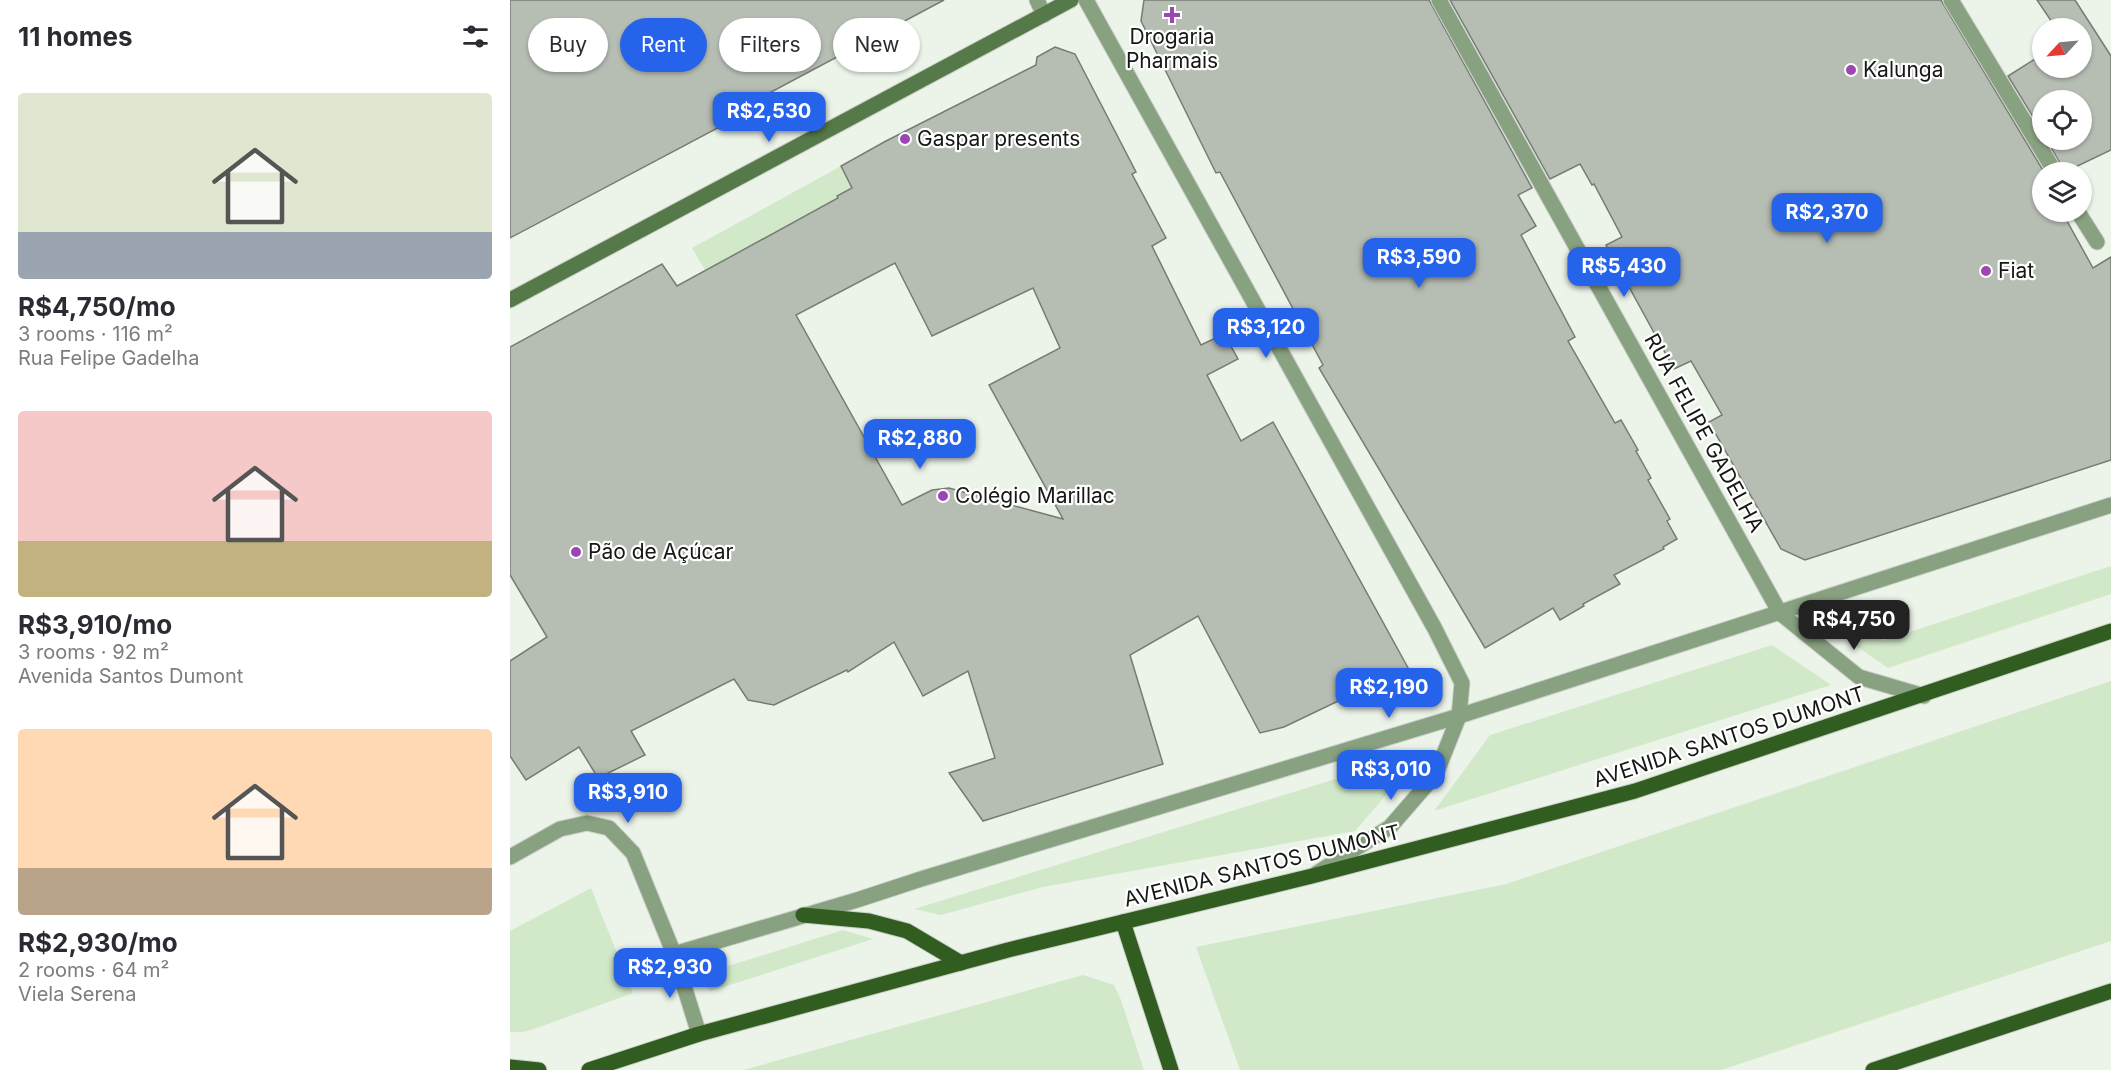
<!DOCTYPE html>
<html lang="en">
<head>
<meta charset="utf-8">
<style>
  body { margin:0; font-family:Inter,sans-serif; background:#f7f7f7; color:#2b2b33; height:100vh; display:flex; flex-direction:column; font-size:22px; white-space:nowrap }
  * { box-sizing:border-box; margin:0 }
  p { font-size:20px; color:#7c7c81 }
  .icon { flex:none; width:33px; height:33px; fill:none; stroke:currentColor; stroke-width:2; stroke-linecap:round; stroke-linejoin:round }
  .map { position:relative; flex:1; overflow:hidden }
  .sheet { display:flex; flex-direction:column; background:#fff; width:510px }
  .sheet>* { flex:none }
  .top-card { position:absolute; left:18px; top:18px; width:570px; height:54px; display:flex; gap:12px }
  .needle { width:39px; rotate:244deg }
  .buttons { position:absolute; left:1522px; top:18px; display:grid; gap:12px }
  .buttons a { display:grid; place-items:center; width:60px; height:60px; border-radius:50%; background:#fff; box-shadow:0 2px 4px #0004; font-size:30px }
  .price { position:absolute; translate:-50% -51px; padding:0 14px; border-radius:12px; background:#2563eb; color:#fff; font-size:20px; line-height:39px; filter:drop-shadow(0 2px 3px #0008) }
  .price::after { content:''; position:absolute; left:50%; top:36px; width:18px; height:14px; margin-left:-9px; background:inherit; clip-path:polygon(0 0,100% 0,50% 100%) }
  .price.current { background:#222; color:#fff }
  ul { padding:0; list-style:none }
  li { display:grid; align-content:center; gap:12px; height:318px; padding:0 18px }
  li span { display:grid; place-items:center; height:186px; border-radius:6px; color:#555 }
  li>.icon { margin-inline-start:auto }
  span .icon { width:108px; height:108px; fill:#fffc; stroke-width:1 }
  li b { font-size:26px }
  h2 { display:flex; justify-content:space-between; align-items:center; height:72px; padding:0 18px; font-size:26px }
  .chip { padding:0 21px; border-radius:27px; background:#fff; box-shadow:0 2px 4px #0004; font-size:21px; line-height:54px }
  .chip.current { background:#2563eb; color:#fff }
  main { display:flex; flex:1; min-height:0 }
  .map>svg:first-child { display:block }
</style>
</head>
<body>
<main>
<section class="sheet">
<h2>11 homes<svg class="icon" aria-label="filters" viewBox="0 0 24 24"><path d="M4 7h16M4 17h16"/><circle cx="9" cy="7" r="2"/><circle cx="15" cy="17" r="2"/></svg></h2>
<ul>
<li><span style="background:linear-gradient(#dfe7d0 75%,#9aa5b1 0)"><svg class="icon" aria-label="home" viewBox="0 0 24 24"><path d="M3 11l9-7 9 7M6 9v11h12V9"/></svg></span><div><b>R$4,750/mo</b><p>3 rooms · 116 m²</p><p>Rua Felipe Gadelha</p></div></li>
<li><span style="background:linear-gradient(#f6c9c9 70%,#c2b280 0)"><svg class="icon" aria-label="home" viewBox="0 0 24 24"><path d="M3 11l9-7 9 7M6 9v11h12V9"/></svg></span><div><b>R$3,910/mo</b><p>3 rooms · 92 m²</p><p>Avenida Santos Dumont</p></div></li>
<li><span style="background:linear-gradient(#ffd9b3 75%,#b9a48a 0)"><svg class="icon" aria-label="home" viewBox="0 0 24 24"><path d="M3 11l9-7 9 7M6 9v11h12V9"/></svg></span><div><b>R$2,930/mo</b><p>2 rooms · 64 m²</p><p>Viela Serena</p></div></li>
</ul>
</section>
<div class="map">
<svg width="1601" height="1070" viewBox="0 0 1601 1070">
  <rect width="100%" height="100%" fill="#ecf4ea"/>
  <g fill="#d1e9c9">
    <path d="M 331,166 L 342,188 L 327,196 L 328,198 L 195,270 L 182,248 Z"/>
    <path d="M 1601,566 L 1601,594 L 1378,668 L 1317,626 L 1357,609 L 1372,641 Z"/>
    <path d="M 1262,645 L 1321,685 L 924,811 L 980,735 Z"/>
    <path d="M 1601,681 L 1601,941 L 1211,1070 L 730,1070 L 686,947 L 996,884 Z"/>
    <path d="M 913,752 L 845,831 L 533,887 L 431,915 L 404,909 Z"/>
    <path d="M 81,888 L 123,993 L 24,1029 L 13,1032 L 0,1032 L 0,931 Z"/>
    <path d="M 333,930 L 363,939 L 201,991 L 193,985 L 196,973 Z"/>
    <path d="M 573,975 L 604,985 L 611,1000 L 634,1070 L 233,1070 Z"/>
  </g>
  <g fill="#b6bdb3" stroke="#767c73" stroke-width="1.5" fill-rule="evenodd">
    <path d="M 0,0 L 434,0 L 250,98 L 253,104 L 0,238 Z"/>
    <path d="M 634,0 L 919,0 L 1022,188 L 1008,195 L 1026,226 L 1011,235 L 1065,337 L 1058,341 L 1105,423 L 1111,420 L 1128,450 L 1126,451 L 1141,478 L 1138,480 L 1160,519 L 1157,521 L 1167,539 L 1153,547 L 1154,549 L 1104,575 L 1110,584 L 1073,604 L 1074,606 L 1050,620 L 1043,608 L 975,648 L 809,368 L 813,365 L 710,172 L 706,173 L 631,21 Z"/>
    <path d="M 940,0 L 1431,0 L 1534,172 L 1533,212 L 1552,212 L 1583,268 L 1601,257 L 1601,460 L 1295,560 L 1271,549 L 1199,422 L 1212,415 L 1181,361 L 1164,369 L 1096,245 L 1112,237 L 1084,184 L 1082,185 L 1070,164 L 1040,179 Z"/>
    <path d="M 1527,0 L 1565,0 L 1601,56 L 1601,150 L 1555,172 L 1537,140 L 1572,140 L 1572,100 L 1533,100 L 1533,133 L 1498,76 L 1533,54 L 1533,68 L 1572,68 L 1572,28 L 1546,28 Z"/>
    <path d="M 545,47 L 565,54 L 626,172 L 622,174 L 656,238 L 642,246 L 691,345 L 714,334 L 728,359 L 697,375 L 731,441 L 763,422 L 908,686 L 878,695 L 870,681 L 774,727 L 750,733 L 688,616 L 620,655 L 653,764 L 473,821 L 439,773 L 485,758 L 458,671 L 413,696 L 384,642 L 338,672 L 337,670 L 264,705 L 238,700 L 224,679 L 121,731 L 135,755 L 88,778 L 69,747 L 16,780 L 0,756 L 0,661 L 37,637 L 0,575 L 0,347 L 152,264 L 167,286 L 328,198 L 327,196 L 342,188 L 331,166 L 376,141 L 526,65 L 527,57 ZM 385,263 L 422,336 L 523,288 L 550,348 L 479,385 L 553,519 L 439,488 L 422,490 L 392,505 L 286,315 Z"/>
  </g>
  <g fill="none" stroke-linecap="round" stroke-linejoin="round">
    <defs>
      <g id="minor">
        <path d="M 576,0 L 925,629 L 952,683 L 949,716 L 926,774 L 880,827 L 807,873"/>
        <path d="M 929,0 L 1270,613 L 1349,677 L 1414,696"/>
        <path d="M 1441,0 L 1545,172"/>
        <path d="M 1568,212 L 1587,242"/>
        <path d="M 0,857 L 50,829 L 77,823 L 99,828 L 123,853 L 164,954 L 189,1034"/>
        <path d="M 164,954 L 347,900 L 411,879 L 949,716 L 1601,505"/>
      </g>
      <path id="tertiary" d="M 527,0 L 534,15"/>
      <path id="secondary" d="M 0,300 L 561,0"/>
      <g id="primary">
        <path d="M 293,915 L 359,921 L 397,931 L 451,963"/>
        <path d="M 613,922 L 661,1070"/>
        <path d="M 0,1067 L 29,1070"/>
        <path d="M 79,1070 L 189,1034 L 498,950 L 802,876 L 1125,791 L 1601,631"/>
        <path d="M 1363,1070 L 1601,991"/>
      </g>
    </defs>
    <use href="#minor" stroke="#cad1c8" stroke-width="17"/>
    <use href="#tertiary" stroke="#cad1c8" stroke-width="17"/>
    <use href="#secondary" stroke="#cad1c8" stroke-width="17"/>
    <use href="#primary" stroke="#cad1c8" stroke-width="17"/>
    <use href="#minor" stroke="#88a180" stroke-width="15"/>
    <use href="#tertiary" stroke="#88a180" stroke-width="15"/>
    <use href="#secondary" stroke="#56794a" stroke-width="15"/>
    <use href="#primary" stroke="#325d21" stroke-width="15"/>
  </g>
  <g fill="#9b46b4" stroke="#fff" stroke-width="2">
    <path d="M659 6h6v6h6v6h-6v6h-6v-6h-6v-6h6z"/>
    <circle cx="1341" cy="70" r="6"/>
    <circle cx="395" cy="139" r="6"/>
    <circle cx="1476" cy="271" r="6"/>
    <circle cx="433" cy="496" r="6"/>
    <circle cx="66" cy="552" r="6"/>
  </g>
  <g text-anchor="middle" stroke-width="4.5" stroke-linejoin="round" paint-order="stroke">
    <g font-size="21" fill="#161815" stroke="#fff" text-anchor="start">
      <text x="662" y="44" text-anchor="middle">Drogaria<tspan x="662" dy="24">Pharmais</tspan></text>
      <text x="1353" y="77">Kalunga</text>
      <text x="407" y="146">Gaspar presents</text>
      <text x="1488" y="278">Fiat</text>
      <text x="445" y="503">Colégio Marillac</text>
      <text x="78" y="559">Pão de Açúcar</text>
    </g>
    <g font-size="21" fill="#161815" stroke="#fff">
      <text transform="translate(1194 433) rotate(61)" y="7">RUA FELIPE GADELHA</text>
      <text transform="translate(1219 737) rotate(-18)" y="7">AVENIDA SANTOS DUMONT</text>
      <text transform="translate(752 866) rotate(-14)" y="7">AVENIDA SANTOS DUMONT</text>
    </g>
  </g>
</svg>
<div class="buttons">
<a><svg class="needle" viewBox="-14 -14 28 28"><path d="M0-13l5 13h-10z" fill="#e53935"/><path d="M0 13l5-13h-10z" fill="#7c7c81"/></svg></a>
<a><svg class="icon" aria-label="locate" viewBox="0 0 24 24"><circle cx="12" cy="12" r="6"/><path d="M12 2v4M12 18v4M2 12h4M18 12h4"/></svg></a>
<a><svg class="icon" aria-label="layers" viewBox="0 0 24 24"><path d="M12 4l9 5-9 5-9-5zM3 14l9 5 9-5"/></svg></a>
</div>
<b class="price" style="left:259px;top:143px">R$2,530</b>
<b class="price" style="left:1317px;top:244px">R$2,370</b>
<b class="price" style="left:909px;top:289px">R$3,590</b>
<b class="price" style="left:1114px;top:298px">R$5,430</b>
<b class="price" style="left:756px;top:359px">R$3,120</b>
<b class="price" style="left:410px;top:470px">R$2,880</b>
<b class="price current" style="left:1344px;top:651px">R$4,750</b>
<b class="price" style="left:879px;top:719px">R$2,190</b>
<b class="price" style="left:881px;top:801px">R$3,010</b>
<b class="price" style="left:118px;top:824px">R$3,910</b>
<b class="price" style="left:160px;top:999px">R$2,930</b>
<div class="top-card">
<a class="chip">Buy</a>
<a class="chip current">Rent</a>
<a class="chip">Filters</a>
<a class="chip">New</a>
</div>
</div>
</main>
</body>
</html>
